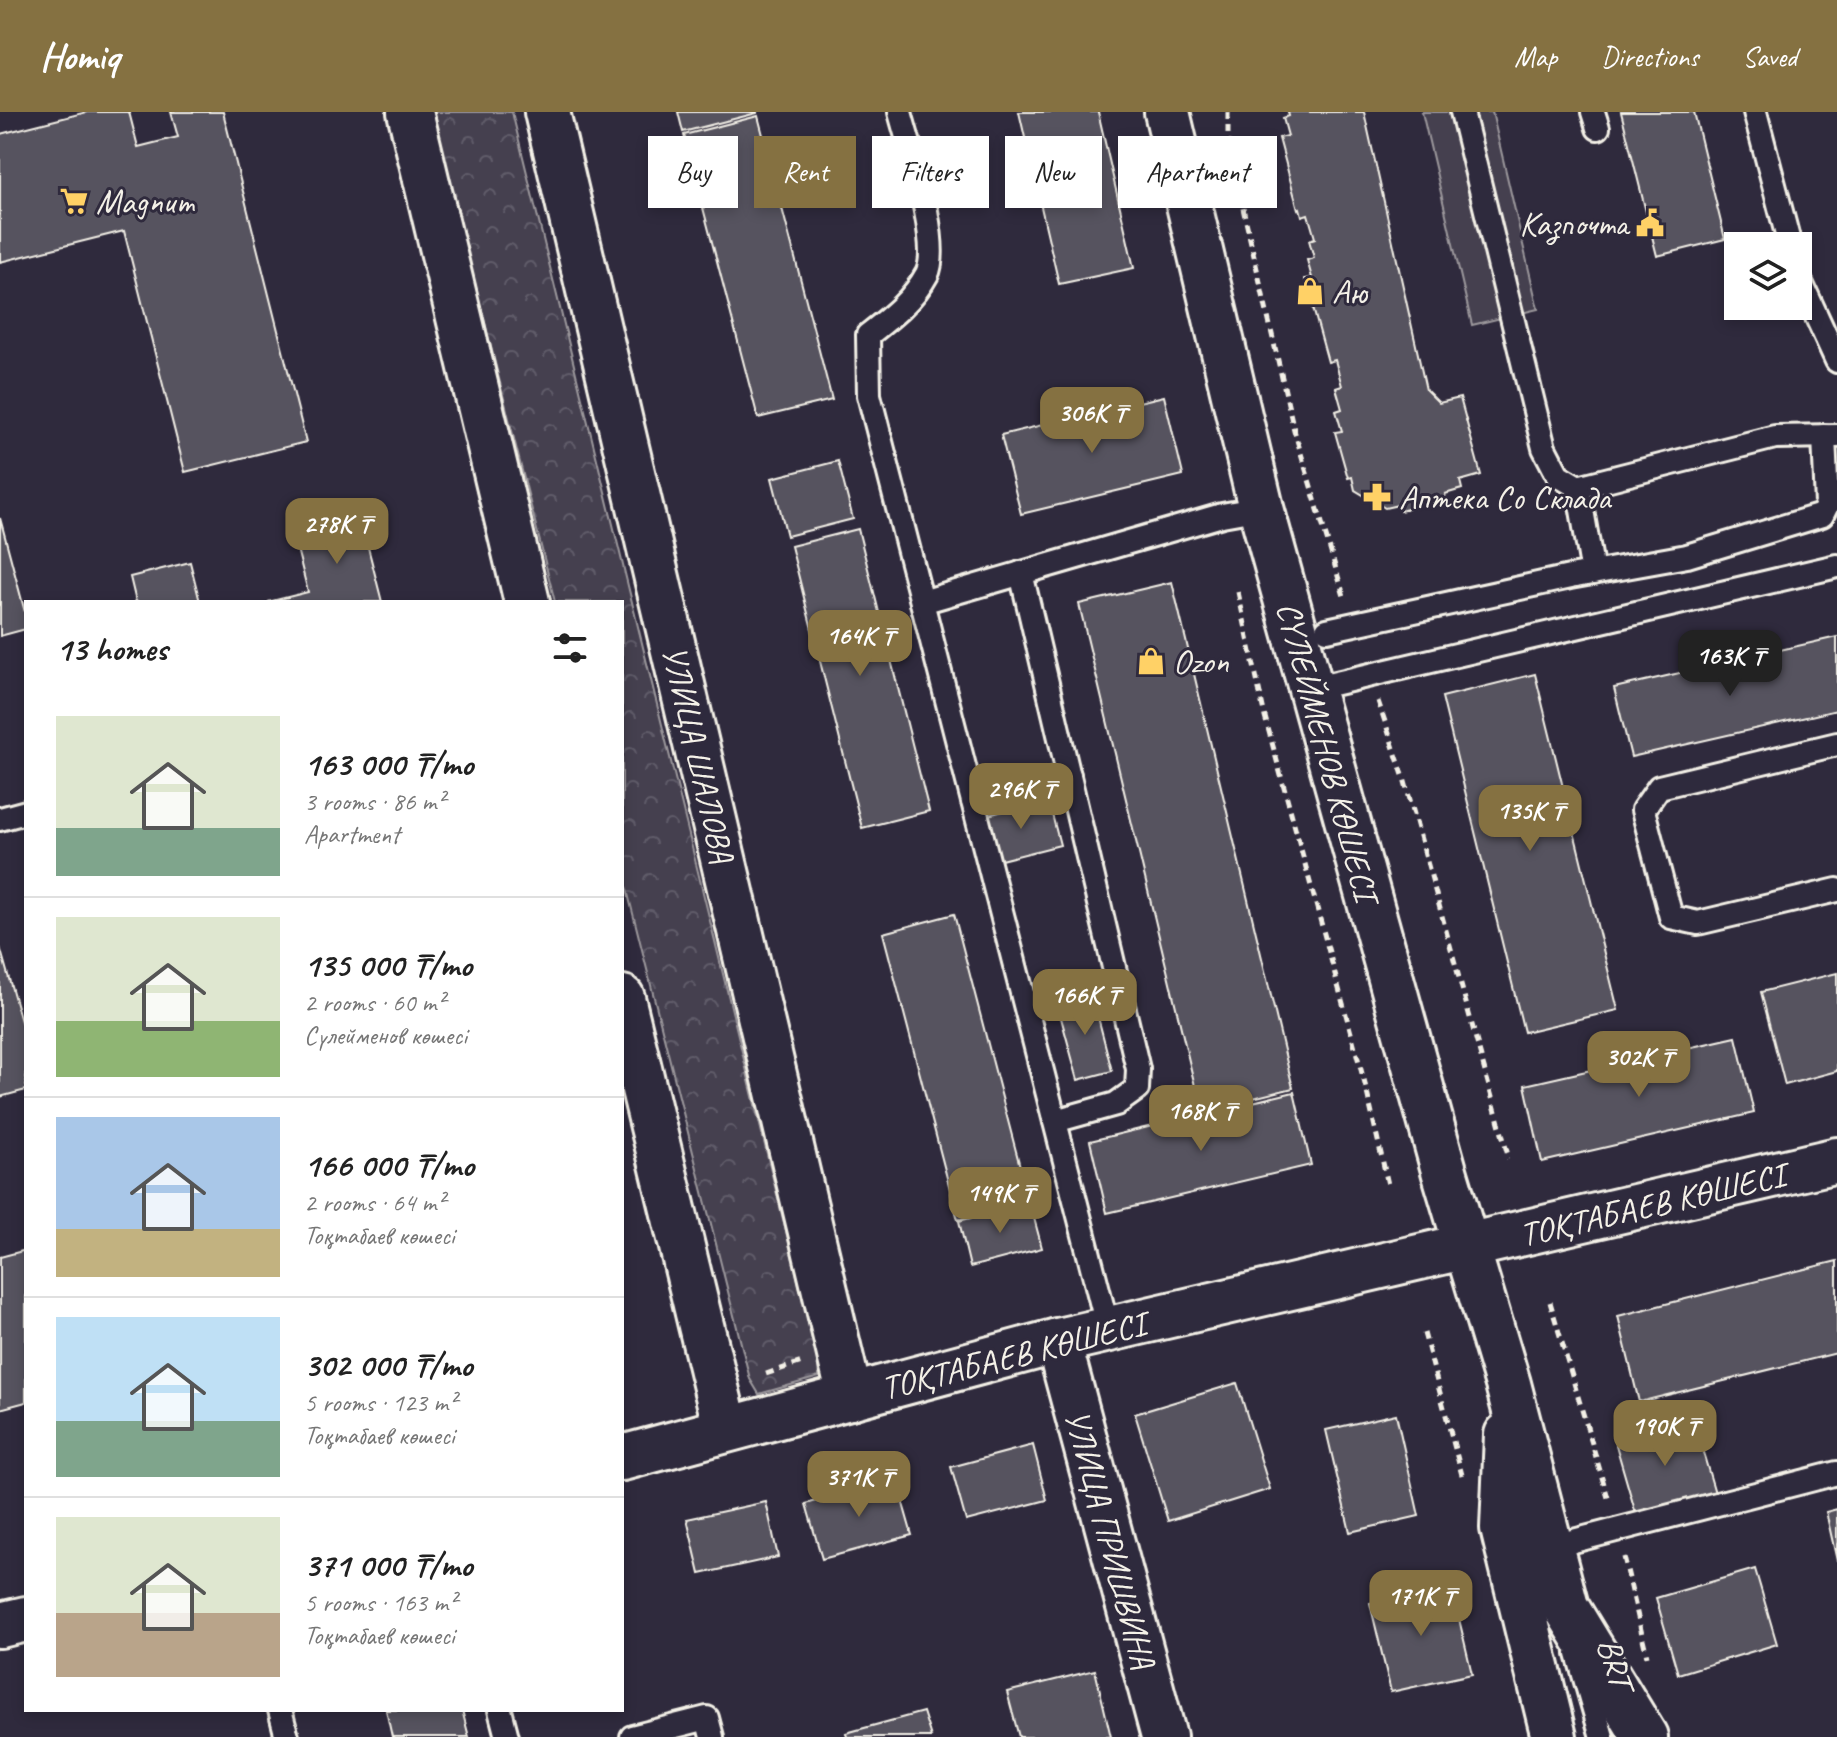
<!DOCTYPE html>
<html lang="en">
<head>
<meta charset="utf-8">
<style>
  body { margin:0; font-family:Caveat,sans-serif; background:#f2f2f2; color:#222; height:100vh; display:flex; flex-direction:column; font-size:30px; white-space:nowrap }
  * { box-sizing:border-box; margin:0 }
  p { font-size:26px; color:#767676 }
  .icon { flex:none; width:44px; height:44px; fill:none; stroke:currentColor; stroke-width:2; stroke-linecap:round; stroke-linejoin:round }
  .map { position:relative; flex:1; overflow:hidden }
  .drawer { position:absolute; left:24px; top:488px; width:600px; height:1112px; display:flex; flex-direction:column; background:#fff; border-radius:0px; box-shadow:0 4px 12px #0003 }
  .drawer>* { flex:none }
  .banner { position:absolute; left:648px; top:24px; width:760px; height:72px; display:flex; gap:16px }
  .buttons { position:absolute; left:1724px; top:120px; display:grid; gap:16px }
  .buttons a { display:grid; place-items:center; width:88px; height:88px; border-radius:0px; background:#fff; box-shadow:0 4px 12px #0003; font-size:40px }
  .price { position:absolute; translate:-50% -68px; padding:0 18px; border-radius:16px; background:#857141; color:#fff; font-size:26px; line-height:52px; filter:drop-shadow(0 2px 4px #0008) }
  .price::after { content:''; position:absolute; left:50%; top:48px; width:24px; height:18px; margin-left:-12px; background:inherit; clip-path:polygon(0 0,100% 0,50% 100%) }
  .price.selected { background:#222; color:#fff }
  ul { padding:0; list-style:none }
  li { display:flex; align-items:center; gap:24px; height:200px; padding:0 32px }
  li+li { border-top:2px solid #e0e0e0 }
  li span { display:grid; place-items:center; flex:none; width:224px; height:160px; border-radius:0px; color:#555 }
  li>.icon { margin-inline-start:auto }
  span .icon { width:96px; height:96px; fill:#fffc; stroke-width:1 }
  li b { font-size:34px }
  h2 { display:flex; justify-content:space-between; align-items:center; height:96px; padding:0 32px; font-size:34px }
  .tag { padding:0 28px; border-radius:0px; background:#fff; box-shadow:0 4px 12px #0003; font-size:28px; line-height:72px }
  .tag.selected { background:#857141; color:#fff }
  header { display:flex; align-items:center; gap:48px; box-sizing:border-box; height:112px; padding:0 40px; background:#857141; color:#fff }
  header strong { font-size:38px }
  nav { display:flex; gap:44px; margin-inline-start:auto; font-size:28px }
  .map>svg:first-child { display:block }
</style>
</head>
<body>
<header>
<strong>Homiq</strong>
<nav><a>Map</a><a>Directions</a><a>Saved</a></nav>
</header>
<div class="map">
<svg width="1837" height="1625" viewBox="0 0 1837 1625">
  <defs>
    <pattern id="forest-crowns" width="20" height="18" patternUnits="userSpaceOnUse" patternTransform="scale(2)"><rect width="20" height="18" fill="#454050"/><path d="M2 6a3 3 0 1 1 6 0M12 15a3 3 0 1 1 6 0" fill="none" stroke="#605c69"/></pattern>
  </defs>
  <rect width="100%" height="100%" fill="#2f2a3d"/>
  <filter id="ink" filterUnits="userSpaceOnUse"><feTurbulence type="fractalNoise" baseFrequency=".0125" numOctaves="2"/><feDisplacementMap in="SourceGraphic" scale="16" xChannelSelector="R" yChannelSelector="G"/><feConvolveMatrix kernelMatrix="1 2 1 2 8 2 1 2 1" color-interpolation-filters="sRGB"/></filter>
  <g filter="url(#ink)">
    <path fill="url(#forest-crowns)" stroke="#9c989c" stroke-width="2" d="M 432,0 L 512,0 L 817,1246 L 819,1265 L 759,1282 L 750,1267 L 622,758 L 622,490 L 555,490 Z"/>
    <path fill="#454050" stroke="#9c989c" stroke-width="2" d="M 1422,0 L 1492,0 L 1538,197 L 1472,213 Z"/>
    <g fill="#56525f" stroke="#f4f1e8" stroke-width="2">
      <path d="M 87,0 L 129,0 L 138,35 L 178,25 L 171,0 L 223,0 L 306,330 L 185,360 L 124,119 L 0,150 L 0,22 Z"/>
      <path d="M 678,0 L 757,0 L 757,1 L 683,20 Z"/>
      <path d="M 1019,0 L 1098,0 L 1134,156 L 1059,172 Z"/>
      <path d="M 1288,0 L 1364,0 L 1426,278 L 1439,291 L 1460,286 L 1481,363 L 1460,369 L 1462,377 L 1445,382 L 1446,387 L 1400,399 L 1398,393 L 1385,396 L 1355,378 L 1352,365 L 1348,366 L 1335,320 L 1342,319 L 1336,299 L 1342,297 L 1336,276 L 1342,274 L 1335,248 L 1328,250 L 1305,167 L 1312,166 L 1307,148 L 1314,146 L 1309,128 L 1315,126 L 1308,102 L 1302,104 L 1300,96 L 1298,97 L 1279,26 L 1288,24 L 1283,6 L 1289,4 Z"/>
      <path d="M 1621,0 L 1694,0 L 1725,127 L 1657,144 Z"/>
      <path d="M 758,4 L 832,288 L 758,306 L 684,23 Z"/>
      <path d="M 1164,284 L 1183,363 L 1021,402 L 1001,323 Z"/>
      <path d="M 838,349 L 853,407 L 787,424 L 772,366 Z"/>
      <path d="M 0,406 L 26,504 L 26,517 L 0,524 Z"/>
      <path d="M 361,408 L 382,490 L 268,490 L 308,480 L 294,425 Z"/>
      <path d="M 858,417 L 929,699 L 862,716 L 791,434 Z"/>
      <path d="M 190,450 L 200,490 L 136,490 L 130,465 Z"/>
      <path d="M 1172,470 L 1293,976 L 1201,999 L 1079,492 Z"/>
      <path d="M 1837,525 L 1837,598 L 1631,645 L 1614,576 Z"/>
      <path d="M 1535,562 L 1618,898 L 1524,920 L 1442,585 Z"/>
      <path d="M 1048,687 L 1060,733 L 993,750 L 981,705 Z"/>
      <path d="M 954,802 L 1029,1089 L 958,1108 L 883,821 Z"/>
      <path d="M 0,835 L 26,927 L 26,978 L 0,985 Z"/>
      <path d="M 1837,861 L 1837,959 L 1785,973 L 1761,880 Z"/>
      <path d="M 1092,882 L 1112,959 L 1078,968 L 1057,891 Z"/>
      <path d="M 1736,925 L 1754,1001 L 1542,1050 L 1525,973 Z"/>
      <path d="M 1294,980 L 1311,1053 L 1107,1101 L 1090,1029 Z"/>
      <path d="M 1030,1091 L 1042,1136 L 970,1155 L 959,1109 Z"/>
      <path d="M 26,1138 L 26,1290 L 0,1297 L 0,1145 Z"/>
      <path d="M 1837,1149 L 1837,1241 L 1639,1290 L 1618,1204 Z"/>
      <path d="M 1237,1271 L 1270,1377 L 1168,1409 L 1135,1302 Z"/>
      <path d="M 1396,1302 L 1419,1404 L 1350,1420 L 1326,1318 Z"/>
      <path d="M 1694,1310 L 1715,1381 L 1636,1402 L 1616,1333 Z"/>
      <path d="M 1033,1333 L 1047,1388 L 966,1409 L 951,1355 Z"/>
      <path d="M 896,1367 L 912,1423 L 822,1447 L 806,1392 Z"/>
      <path d="M 766,1390 L 778,1445 L 700,1462 L 687,1407 Z"/>
      <path d="M 1837,1397 L 1837,1449 L 1826,1400 Z"/>
      <path d="M 1755,1457 L 1777,1532 L 1678,1562 L 1656,1486 Z"/>
      <path d="M 1451,1473 L 1472,1562 L 1391,1580 L 1370,1491 Z"/>
      <path d="M 1095,1558 L 1111,1625 L 1019,1625 L 1007,1580 Z"/>
      <path d="M 386,1598 L 462,1598 L 469,1625 L 392,1625 Z"/>
      <path d="M 923,1600 L 931,1625 L 847,1625 L 846,1621 Z"/>
    </g>
    <g fill="none" stroke-linecap="round" stroke-linejoin="round">
      <defs>
        <g id="service">
          <path d="M 900,0 C 909,35 942,132 927,162 C 913,188 891,205 868,223 L 869,283 L 1108,1217"/>
          <path d="M 1462,0 L 1544,336 L 1558,363 L 1578,375 L 1775,325 L 1837,324"/>
          <path d="M 1593,0 L 1598,16"/>
          <path d="M 1755,0 L 1790,134"/>
          <path d="M 1798,164 L 1837,249"/>
          <path d="M 1578,375 L 1593,461"/>
          <path d="M 1021,461 L 1138,957 L 1137,977 L 1116,992 L 1055,1009"/>
          <path d="M 922,490 L 1222,403 L 1261,396"/>
          <path d="M 1327,518 L 1570,465 L 1687,444 L 1822,403 L 1827,393 L 1824,324"/>
          <path d="M 1311,577 L 1837,454"/>
          <path d="M 1837,632 L 1659,675 L 1643,698 L 1671,805 L 1698,811 L 1837,778"/>
          <path d="M 973,689 L 1069,663"/>
          <path d="M 0,707 L 26,700"/>
          <path d="M 1550,1435 L 1837,1361"/>
          <path d="M 1578,1542 L 1602,1625"/>
          <path d="M 280,1598 L 287,1625"/>
          <path d="M 500,1598 L 507,1625"/>
          <path d="M 632,1625 L 707,1606 L 712,1625"/>
        </g>
        <g id="minor">
          <path d="M 410,0 L 527,490"/>
          <path d="M 547,0 L 850,1285"/>
          <path d="M 622,886 L 726,1317"/>
          <path d="M 1058,1229 L 1164,1625"/>
          <path d="M 622,1346 L 1058,1229 L 1837,1048"/>
          <path d="M 0,1513 L 26,1507"/>
        </g>
        <g id="tertiary">
          <path d="M 1167,0 L 1261,396 L 1445,1062 L 1508,1272 L 1566,1495 L 1645,1625"/>
          <path d="M 1507,1323 L 1503,1416 L 1554,1625"/>
        </g>
      </defs>
      <use href="#service" stroke="#f4f1e8" stroke-width="28"/>
      <use href="#minor" stroke="#f4f1e8" stroke-width="50"/>
      <use href="#tertiary" stroke="#f4f1e8" stroke-width="50"/>
      <g stroke="#f4f1e8" stroke-width="5" stroke-dasharray="8 6" stroke-linecap="butt">
        <path d="M 1228,0 L 1228,31 L 1294,318 L 1344,484"/>
        <path d="M 1238,480 L 1265,605 L 1366,976 L 1389,1077"/>
        <path d="M 1378,589 L 1404,666 L 1509,1047"/>
        <path d="M 1550,1190 L 1609,1389"/>
        <path d="M 1424,1221 L 1462,1363"/>
        <path d="M 766,1262 L 802,1250"/>
        <path d="M 1624,1445 L 1647,1544"/>
      </g>
      <use href="#service" stroke="#2f2a3d" stroke-width="22"/>
      <use href="#minor" stroke="#2f2a3d" stroke-width="44"/>
      <use href="#tertiary" stroke="#2f2a3d" stroke-width="44"/>
    </g>
  </g>
  <defs>
    <symbol id="supermarket-bare" viewBox="-9 -9 18 18"><path d="M-6-5.5h2.5l.6 2H6L4.5 2H-2.5L-4.4-4H-6ZM-1.5 3.2a1.3 1.3 0 1 0 .1 0ZM3 3.2a1.3 1.3 0 1 0 .1 0Z" fill="#ffd166" stroke="#2f2a3d" stroke-width="2.5" paint-order="stroke"/></symbol>
    <symbol id="civic-bare" viewBox="-9 -9 18 18"><path d="M-.6-6.5H3V-4.5H.6V-3L4-1V1h2V6H-6V1h2V-1L-.6-3ZM-1.2 2.5V6h2.4V2.5Z" fill="#ffd166" stroke="#2f2a3d" stroke-width="2.5" paint-order="stroke"/></symbol>
    <symbol id="shop-bare" viewBox="-9 -9 18 18"><path d="M-5-2.5h2.3a2.7 3.5 0 0 1 5.4 0H5L5.5 6h-11ZM-1.5-2.5h3a1.5 2.3 0 0 0-3 0Z" fill="#ffd166" stroke="#2f2a3d" stroke-width="2.5" paint-order="stroke"/></symbol>
    <symbol id="pharmacy-bare" viewBox="-9 -9 18 18"><path d="M-2-6h4v4h4v4h-4v4h-4v-4h-4v-4h4Z" fill="#ffd166" stroke="#2f2a3d" stroke-width="2.5" paint-order="stroke"/></symbol>
  </defs>
  <g fill-rule="evenodd">
    <use href="#supermarket-bare" x="54" y="69" width="40" height="40"/>
    <use href="#civic-bare" x="1630" y="91" width="40" height="40"/>
    <use href="#shop-bare" x="1290" y="159" width="40" height="40"/>
    <use href="#pharmacy-bare" x="1357" y="365" width="40" height="40"/>
    <use href="#shop-bare" x="1131" y="529" width="40" height="40"/>
  </g>
  <g text-anchor="middle" stroke-width="6" stroke-linejoin="round" paint-order="stroke">
    <g font-size="34" fill="#f4f1e8" stroke="#2f2a3d" text-anchor="start">
      <text x="96" y="101">Magnum</text>
      <text x="1628" y="123" text-anchor="end">Казпочта</text>
      <text x="1332" y="191">Аю</text>
      <text x="1399" y="397">Аптека Со Склада</text>
      <text x="1173" y="561">Ozon</text>
    </g>
    <g font-size="34" fill="#f4f1e8" stroke="#2f2a3d">
      <text transform="translate(1328 639) rotate(75)" y="12">СҮЛЕЙМЕНОВ КӨШЕСІ</text>
      <text transform="translate(699 642) rotate(77)" y="12">УЛИЦА ШАЛОВА</text>
      <text transform="translate(1652 1092) rotate(-13)" y="12">ТОҚТАБАЕВ КӨШЕСІ</text>
      <text transform="translate(1013 1243) rotate(-14)" y="12">ТОҚТАБАЕВ КӨШЕСІ</text>
      <text transform="translate(1111 1427) rotate(75)" y="12">УЛИЦА ПРИШВИНА</text>
      <text transform="translate(1616 1551) rotate(74)" y="12">BRT</text>
    </g>
  </g>
</svg>
<div class="buttons">
<a><svg class="icon" aria-label="layers" viewBox="0 0 24 24"><path d="M12 4l9 5-9 5-9-5zM3 14l9 5 9-5"/></svg></a>
</div>
<b class="price" style="left:1092px;top:343px">306K ₸</b>
<b class="price" style="left:337px;top:454px">278K ₸</b>
<b class="price" style="left:860px;top:566px">164K ₸</b>
<b class="price selected" style="left:1730px;top:586px">163K ₸</b>
<b class="price" style="left:1021px;top:719px">296K ₸</b>
<b class="price" style="left:1530px;top:741px">135K ₸</b>
<b class="price" style="left:1085px;top:925px">166K ₸</b>
<b class="price" style="left:1639px;top:987px">302K ₸</b>
<b class="price" style="left:1201px;top:1041px">168K ₸</b>
<b class="price" style="left:1000px;top:1123px">149K ₸</b>
<b class="price" style="left:1665px;top:1356px">190K ₸</b>
<b class="price" style="left:859px;top:1407px">371K ₸</b>
<b class="price" style="left:1421px;top:1526px">171K ₸</b>
<div class="banner">
<a class="tag">Buy</a>
<a class="tag selected">Rent</a>
<a class="tag">Filters</a>
<a class="tag">New</a>
<a class="tag">Apartment</a>
</div>
<section class="drawer">
<h2>13 homes<svg class="icon" aria-label="filters" viewBox="0 0 24 24"><path d="M4 7h16M4 17h16"/><circle cx="9" cy="7" r="2"/><circle cx="15" cy="17" r="2"/></svg></h2>
<ul>
<li><span style="background:linear-gradient(#dfe7d0 70%,#7fa58c 0)"><svg class="icon" aria-label="home" viewBox="0 0 24 24"><path d="M3 11l9-7 9 7M6 9v11h12V9"/></svg></span><div><b>163 000 ₸/mo</b><p>3 rooms · 86 m²</p><p>Apartment</p></div></li>
<li><span style="background:linear-gradient(#dfe7d0 65%,#8fb573 0)"><svg class="icon" aria-label="home" viewBox="0 0 24 24"><path d="M3 11l9-7 9 7M6 9v11h12V9"/></svg></span><div><b>135 000 ₸/mo</b><p>2 rooms · 60 m²</p><p>Сүлейменов көшесі</p></div></li>
<li><span style="background:linear-gradient(#a9c7e8 70%,#c2b280 0)"><svg class="icon" aria-label="home" viewBox="0 0 24 24"><path d="M3 11l9-7 9 7M6 9v11h12V9"/></svg></span><div><b>166 000 ₸/mo</b><p>2 rooms · 64 m²</p><p>Тоқтабаев көшесі</p></div></li>
<li><span style="background:linear-gradient(#bfe0f5 65%,#7fa58c 0)"><svg class="icon" aria-label="home" viewBox="0 0 24 24"><path d="M3 11l9-7 9 7M6 9v11h12V9"/></svg></span><div><b>302 000 ₸/mo</b><p>5 rooms · 123 m²</p><p>Тоқтабаев көшесі</p></div></li>
<li><span style="background:linear-gradient(#dfe7d0 60%,#b9a48a 0)"><svg class="icon" aria-label="home" viewBox="0 0 24 24"><path d="M3 11l9-7 9 7M6 9v11h12V9"/></svg></span><div><b>371 000 ₸/mo</b><p>5 rooms · 163 m²</p><p>Тоқтабаев көшесі</p></div></li>
</ul>
</section>
</div>
</body>
</html>
